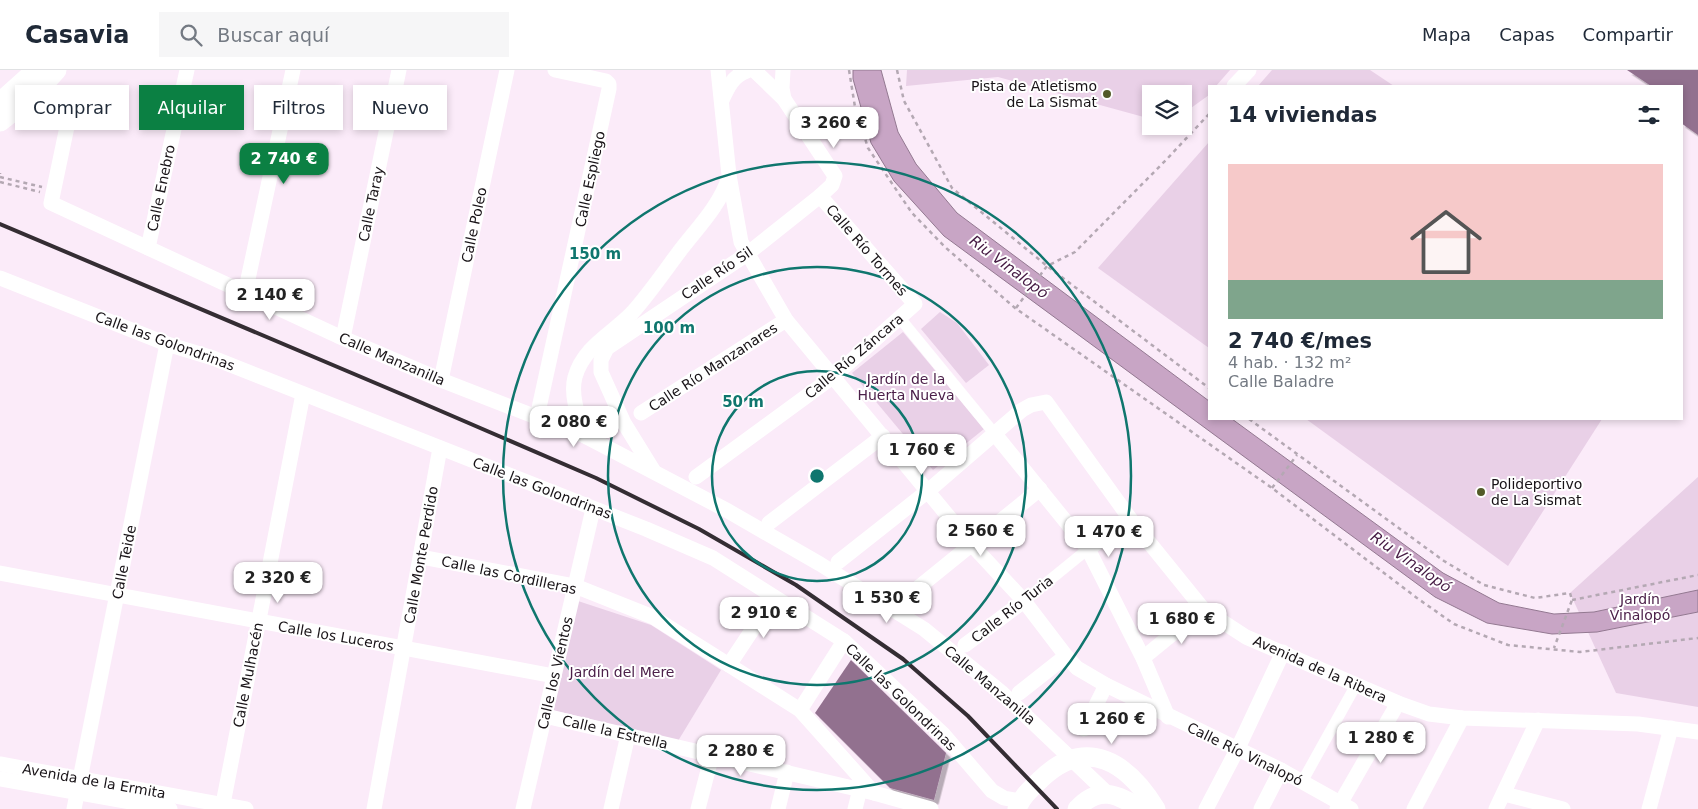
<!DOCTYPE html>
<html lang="es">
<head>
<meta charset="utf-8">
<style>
  body { margin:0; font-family:"DejaVu Sans",sans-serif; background:#f6f6f7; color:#1f2937; height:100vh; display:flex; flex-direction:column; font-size:19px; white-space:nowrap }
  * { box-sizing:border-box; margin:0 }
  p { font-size:16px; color:#747a83 }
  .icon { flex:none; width:28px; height:28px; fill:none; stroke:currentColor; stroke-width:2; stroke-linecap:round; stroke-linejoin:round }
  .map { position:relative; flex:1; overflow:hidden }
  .sheet { position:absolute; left:1208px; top:15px; width:475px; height:335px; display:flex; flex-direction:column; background:#fff; border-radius:0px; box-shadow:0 2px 8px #0003 }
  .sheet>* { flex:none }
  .top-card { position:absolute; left:15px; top:15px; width:475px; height:45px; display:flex; gap:10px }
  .fabs { position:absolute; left:1142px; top:15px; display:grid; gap:10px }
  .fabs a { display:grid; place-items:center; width:50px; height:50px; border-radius:0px; background:#fff; box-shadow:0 2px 8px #0003; font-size:25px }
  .price { position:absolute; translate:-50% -42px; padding:0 11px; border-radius:10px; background:#fff; color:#222; font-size:16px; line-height:32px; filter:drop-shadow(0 1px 2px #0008) }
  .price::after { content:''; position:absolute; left:50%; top:30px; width:15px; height:11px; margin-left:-8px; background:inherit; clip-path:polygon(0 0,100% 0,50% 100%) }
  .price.active { background:#0b8043; color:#fff }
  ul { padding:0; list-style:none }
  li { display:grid; align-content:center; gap:10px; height:265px; padding:0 20px }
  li+li { border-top:1px solid #e0e1e3 }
  li span { display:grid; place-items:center; height:155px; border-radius:0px; color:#555 }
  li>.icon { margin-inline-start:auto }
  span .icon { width:90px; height:90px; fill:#fffc; stroke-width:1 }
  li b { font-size:21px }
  h2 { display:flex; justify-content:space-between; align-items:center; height:60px; padding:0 20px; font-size:21px }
  .tag { padding:0 18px; border-radius:0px; background:#fff; box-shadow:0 2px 8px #0003; font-size:18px; line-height:45px }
  .tag.active { background:#0b8043; color:#fff }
  header { display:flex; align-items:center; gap:30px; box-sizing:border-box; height:70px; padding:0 25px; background:#fff; border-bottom:1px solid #e0e1e3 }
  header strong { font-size:24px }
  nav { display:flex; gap:28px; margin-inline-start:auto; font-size:18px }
  .search { width:350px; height:45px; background:#f6f6f7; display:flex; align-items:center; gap:12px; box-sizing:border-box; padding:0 18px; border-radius:0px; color:#747a83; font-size:19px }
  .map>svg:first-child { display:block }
</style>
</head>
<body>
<header>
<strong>Casavia</strong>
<div class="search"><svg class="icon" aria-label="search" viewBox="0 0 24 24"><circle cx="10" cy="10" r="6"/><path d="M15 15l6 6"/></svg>Buscar aquí</div>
<nav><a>Mapa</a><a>Capas</a><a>Compartir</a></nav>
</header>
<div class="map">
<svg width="1698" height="739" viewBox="0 0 1698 739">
  <defs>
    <filter id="shadow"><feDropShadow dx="4.5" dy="4.5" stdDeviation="0" flood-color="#0004"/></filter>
  </defs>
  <rect width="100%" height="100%" fill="#fbebf9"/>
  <g fill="#e9d0e7">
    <path d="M 907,0 L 1230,0 L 1216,16 L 1209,16 L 1209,25 L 1184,43 L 1184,24 L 1151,24 L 1151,49 L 998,7 L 906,16 Z"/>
    <path d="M 1272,0 L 1370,0 L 1394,16 L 1258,16 Z"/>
    <path d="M 1209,72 L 1209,278 L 1098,198 Z"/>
    <path d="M 940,242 L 957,253 L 989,295 L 966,313 L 921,259 Z"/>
    <path d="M 903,262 L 984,359 L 933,400 L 852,303 Z"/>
    <path d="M 1306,349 L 1602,349 L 1508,496 Z"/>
    <path d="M 1698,407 L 1698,637 L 1616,623 L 1570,523 Z"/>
    <path d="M 578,531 L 651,555 L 721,600 L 678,671 L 553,640 Z"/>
  </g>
  <path fill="#c8a5c5" stroke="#937991" d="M 853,0 L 881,0 L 898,62 L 916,94 L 957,143 L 1209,331 L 1209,349 L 1232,349 L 1443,503 L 1499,533 L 1554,544 L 1594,542 L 1698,520 L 1698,542 L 1597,562 L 1552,564 L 1487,553 L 1435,527 L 944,166 L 894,111 L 871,73 L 853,9 Z"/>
  <g fill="#92718f" filter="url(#shadow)">
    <path d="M 1627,0 L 1698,0 L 1698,65 L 1681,53 L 1681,16 L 1651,16 Z"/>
    <path d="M 851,590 L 946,683 L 934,730 L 890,718 L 815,643 Z"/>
  </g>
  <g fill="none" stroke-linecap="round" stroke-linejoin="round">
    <g stroke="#b4a8b3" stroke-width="2.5" stroke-dasharray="4 4" stroke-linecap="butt">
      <path d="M 849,0 L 855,37 L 868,78 L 912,143 L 945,177 L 1015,238 L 1272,418 L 1417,528 L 1454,554 L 1508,575 L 1580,582 L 1698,568"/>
      <path d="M 897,0 L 904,31 L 952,118 L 1047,196 L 1209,318"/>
      <path d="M 0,103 L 0,104"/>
      <path d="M 0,107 L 42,117"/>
      <path d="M 0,112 L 40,122"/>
      <path d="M 1016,238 L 1047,196 L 1075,182 L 1166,90 L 1209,44"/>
      <path d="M 1249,349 L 1444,491 L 1484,515 L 1535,528 L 1570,523 L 1572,530 L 1554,578"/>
      <path d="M 1272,418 L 1297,385"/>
      <path d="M 1572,530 L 1698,505"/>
    </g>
    <g stroke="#fff" stroke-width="11">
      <path d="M 899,247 L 994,363"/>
      <path d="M 1024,531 L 1088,479"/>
      <path d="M 1302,712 L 1356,615"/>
    </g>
    <g stroke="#fff" stroke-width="15">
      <path d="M 718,0 L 729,105 L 741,172 L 786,250 L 972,475 L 1024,531 L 1066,586 L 1077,598 L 1106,615 L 1281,700 L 1351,739"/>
      <path d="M 783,0 L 782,18 L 784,29"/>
      <path d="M 1234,16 L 1249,0"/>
      <path d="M 33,25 C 49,32 64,34 68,52 L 51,133 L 338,266 L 441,310 L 585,366 L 728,441 L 820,494 L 924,559 L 1001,622 L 1108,724"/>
      <path d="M 722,30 C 728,17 733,6 747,1"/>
      <path d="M 148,178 L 187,0"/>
      <path d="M 0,208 L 167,274 L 213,288 L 646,459 L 713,488 L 844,571 L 943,664 L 992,721 L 1004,728 L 1020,731"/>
      <path d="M 245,223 L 293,0"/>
      <path d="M 343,268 L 399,0"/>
      <path d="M 441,310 L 507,0"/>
      <path d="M 641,343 L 786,250"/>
      <path d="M 537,347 L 609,19 L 609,14 L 606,11 L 555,0"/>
      <path d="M 994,363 L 1088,479 L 1143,588 L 1168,647"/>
      <path d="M 585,366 C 579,348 570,326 575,307 C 584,276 612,264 632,243 C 649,224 664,202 679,182 C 698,157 719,137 729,107"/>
      <path d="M 653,400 L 624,353 L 601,302 L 601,290 L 607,278 L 747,184 L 820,126 L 832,115 L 835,106 L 784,29 L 755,1"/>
      <path d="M 696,407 L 834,306 L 915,234 L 820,126"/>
      <path d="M 769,453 L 883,366"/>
      <path d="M 1088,479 L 1131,450"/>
      <path d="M 421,487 L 575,516 L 653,547 L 800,640 L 874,723 L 545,646"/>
      <path d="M 838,492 L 928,421 L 1022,340 L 1031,335 L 1046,332 L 1131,450 L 1203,539 L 1246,567 L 1398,633 L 1429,644 L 1462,648 L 1638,654 L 1698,662"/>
      <path d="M 0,503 L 554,606"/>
      <path d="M 903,530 L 1040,419"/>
      <path d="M 965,575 L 1024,531"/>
      <path d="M 1143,588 L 1203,539"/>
      <path d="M 729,595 L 774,527"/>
      <path d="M 1019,623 L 1066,586"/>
      <path d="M 800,640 L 844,571"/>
      <path d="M 1084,659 L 1106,615"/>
      <path d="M 0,694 L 246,739"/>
      <path d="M 0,709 L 170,739"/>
      <path d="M 80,709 L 167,274"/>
      <path d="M 874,723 L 931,739"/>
      <path d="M 1504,724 L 1563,739"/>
      <path d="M 74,739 L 77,724"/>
      <path d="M 222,739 L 303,324"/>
      <path d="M 374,739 L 440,378"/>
      <path d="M 523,739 L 593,439"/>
      <path d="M 611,739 L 628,665"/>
      <path d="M 698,739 L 712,685"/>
      <path d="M 778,739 L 787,702"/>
      <path d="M 855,739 L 860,719"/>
      <path d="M 1206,739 L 1238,678 L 1283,582"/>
      <path d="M 1261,739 L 1281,700"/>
      <path d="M 1337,739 L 1398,633"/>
      <path d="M 1414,739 L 1462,648"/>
      <path d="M 1496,739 L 1538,650"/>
      <path d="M 1649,739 L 1671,658"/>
    </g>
    <g stroke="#fff" stroke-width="19">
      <path d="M 1017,739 C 1022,726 1031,719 1041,709 C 1087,665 1128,693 1156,739"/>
      <path d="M 1077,739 C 1099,715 1117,724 1141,739"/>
    </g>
    <g stroke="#fff" stroke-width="21">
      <path d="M 0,33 L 37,0"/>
      <path d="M 0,51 L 33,25 L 56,0"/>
    </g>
    <path stroke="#342d33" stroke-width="4" d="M 0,154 L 406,326 L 596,408 L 699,459 L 796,515 L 903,589 L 968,646 L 1057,739"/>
  </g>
  <g fill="none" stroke="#0f766e" stroke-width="2.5">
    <circle cx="817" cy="406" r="105"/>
    <circle cx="817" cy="406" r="209"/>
    <circle cx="817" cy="406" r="314"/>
  </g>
  <g fill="#535b29" stroke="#fff" stroke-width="2">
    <circle cx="1107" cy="24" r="5"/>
    <circle cx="1481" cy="422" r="5"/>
  </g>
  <g text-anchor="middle" stroke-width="4" stroke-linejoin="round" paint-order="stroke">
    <g font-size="14" fill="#181317" stroke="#fff" text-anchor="end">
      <text x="1097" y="21">Pista de Atletismo<tspan x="1097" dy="16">de La Sismat</tspan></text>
      <text x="1491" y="419" text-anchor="start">Polideportivo<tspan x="1491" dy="16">de La Sismat</tspan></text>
    </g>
    <g font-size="14" fill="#181317" stroke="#fff">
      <text transform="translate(590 109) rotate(-78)" y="5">Calle Espliego</text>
      <text transform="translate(161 118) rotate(-78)" y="5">Calle Enebro</text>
      <text transform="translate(371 134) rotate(-78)" y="5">Calle Taray</text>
      <text transform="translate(474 155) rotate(-78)" y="5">Calle Poleo</text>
      <text transform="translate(867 180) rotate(49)" y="5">Calle Río Tormes</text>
      <text transform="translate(717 203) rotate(-34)" y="5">Calle Río Sil</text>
      <text transform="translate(165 271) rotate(20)" y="5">Calle las Golondrinas</text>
      <text transform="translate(854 286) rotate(-40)" y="5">Calle Río Záncara</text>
      <text transform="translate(392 289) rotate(23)" y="5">Calle Manzanilla</text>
      <text transform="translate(713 297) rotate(-33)" y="5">Calle Río Manzanares</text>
      <text transform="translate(542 418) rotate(21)" y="5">Calle las Golondrinas</text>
      <text transform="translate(421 485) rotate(-80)" y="5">Calle Monte Perdido</text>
      <text transform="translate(124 492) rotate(-79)" y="5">Calle Teide</text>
      <text transform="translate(509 505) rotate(12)" y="5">Calle las Cordilleras</text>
      <text transform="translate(1012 539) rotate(-38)" y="5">Calle Río Turia</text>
      <text transform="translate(336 566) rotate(10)" y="5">Calle los Luceros</text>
      <text transform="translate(1320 599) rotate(24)" y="5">Avenida de la Ribera</text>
      <text transform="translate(555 603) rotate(-77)" y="5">Calle los Vientos</text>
      <text transform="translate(248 605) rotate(-79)" y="5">Calle Mulhacén</text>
      <text transform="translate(990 615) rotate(40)" y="5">Calle Manzanilla</text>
      <text transform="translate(901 627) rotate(44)" y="5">Calle las Golondrinas</text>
      <text transform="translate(615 662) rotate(13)" y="5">Calle la Estrella</text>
      <text transform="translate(1245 684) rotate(26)" y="5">Calle Río Vinalopó</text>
      <text transform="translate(94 711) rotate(10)" y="5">Avenida de la Ermita</text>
    </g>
    <g font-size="14" fill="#4c204a" stroke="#fff">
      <text x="906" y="314">Jardín de la<tspan x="906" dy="16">Huerta Nueva</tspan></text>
      <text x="1640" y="534">Jardín<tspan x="1640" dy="16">Vinalopó</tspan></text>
      <text x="622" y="607">Jardín del Mere</text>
    </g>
    <g font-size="15" font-style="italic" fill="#441942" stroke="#fff">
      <text transform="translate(1009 197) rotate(37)" y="5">Riu Vinalopó</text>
      <text transform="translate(1411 492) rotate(35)" y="5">Riu Vinalopó</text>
    </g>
  </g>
  <circle cx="817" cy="406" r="8" fill="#0f766e" stroke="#fff" stroke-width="2.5"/>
  <g font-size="15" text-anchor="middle" font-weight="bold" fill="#0f766e" stroke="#fff" stroke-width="4" stroke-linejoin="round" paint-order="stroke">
    <text x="595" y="189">150 m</text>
    <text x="669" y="263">100 m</text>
    <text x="743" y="337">50 m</text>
  </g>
</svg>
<div class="fabs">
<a><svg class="icon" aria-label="layers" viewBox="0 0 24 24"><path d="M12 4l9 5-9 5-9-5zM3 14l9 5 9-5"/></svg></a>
</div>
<b class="price" style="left:834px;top:79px">3 260 €</b>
<b class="price active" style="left:284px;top:115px">2 740 €</b>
<b class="price" style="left:270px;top:251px">2 140 €</b>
<b class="price" style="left:574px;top:378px">2 080 €</b>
<b class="price" style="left:922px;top:406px">1 760 €</b>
<b class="price" style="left:981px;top:487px">2 560 €</b>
<b class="price" style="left:1109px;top:488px">1 470 €</b>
<b class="price" style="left:278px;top:534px">2 320 €</b>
<b class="price" style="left:887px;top:554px">1 530 €</b>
<b class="price" style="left:764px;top:569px">2 910 €</b>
<b class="price" style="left:1182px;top:575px">1 680 €</b>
<b class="price" style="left:1112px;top:675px">1 260 €</b>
<b class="price" style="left:1381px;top:694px">1 280 €</b>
<b class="price" style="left:741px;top:707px">2 280 €</b>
<div class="top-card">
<a class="tag">Comprar</a>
<a class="tag active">Alquilar</a>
<a class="tag">Filtros</a>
<a class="tag">Nuevo</a>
</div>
<section class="sheet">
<h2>14 viviendas<svg class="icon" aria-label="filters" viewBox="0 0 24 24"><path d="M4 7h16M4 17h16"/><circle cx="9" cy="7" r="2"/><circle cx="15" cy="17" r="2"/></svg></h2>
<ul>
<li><span style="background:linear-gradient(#f6c9c9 75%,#7fa58c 0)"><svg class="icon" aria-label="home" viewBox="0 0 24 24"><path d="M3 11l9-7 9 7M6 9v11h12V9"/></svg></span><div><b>2 740 €/mes</b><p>4 hab. · 132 m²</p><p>Calle Baladre</p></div></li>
</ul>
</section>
</div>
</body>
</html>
